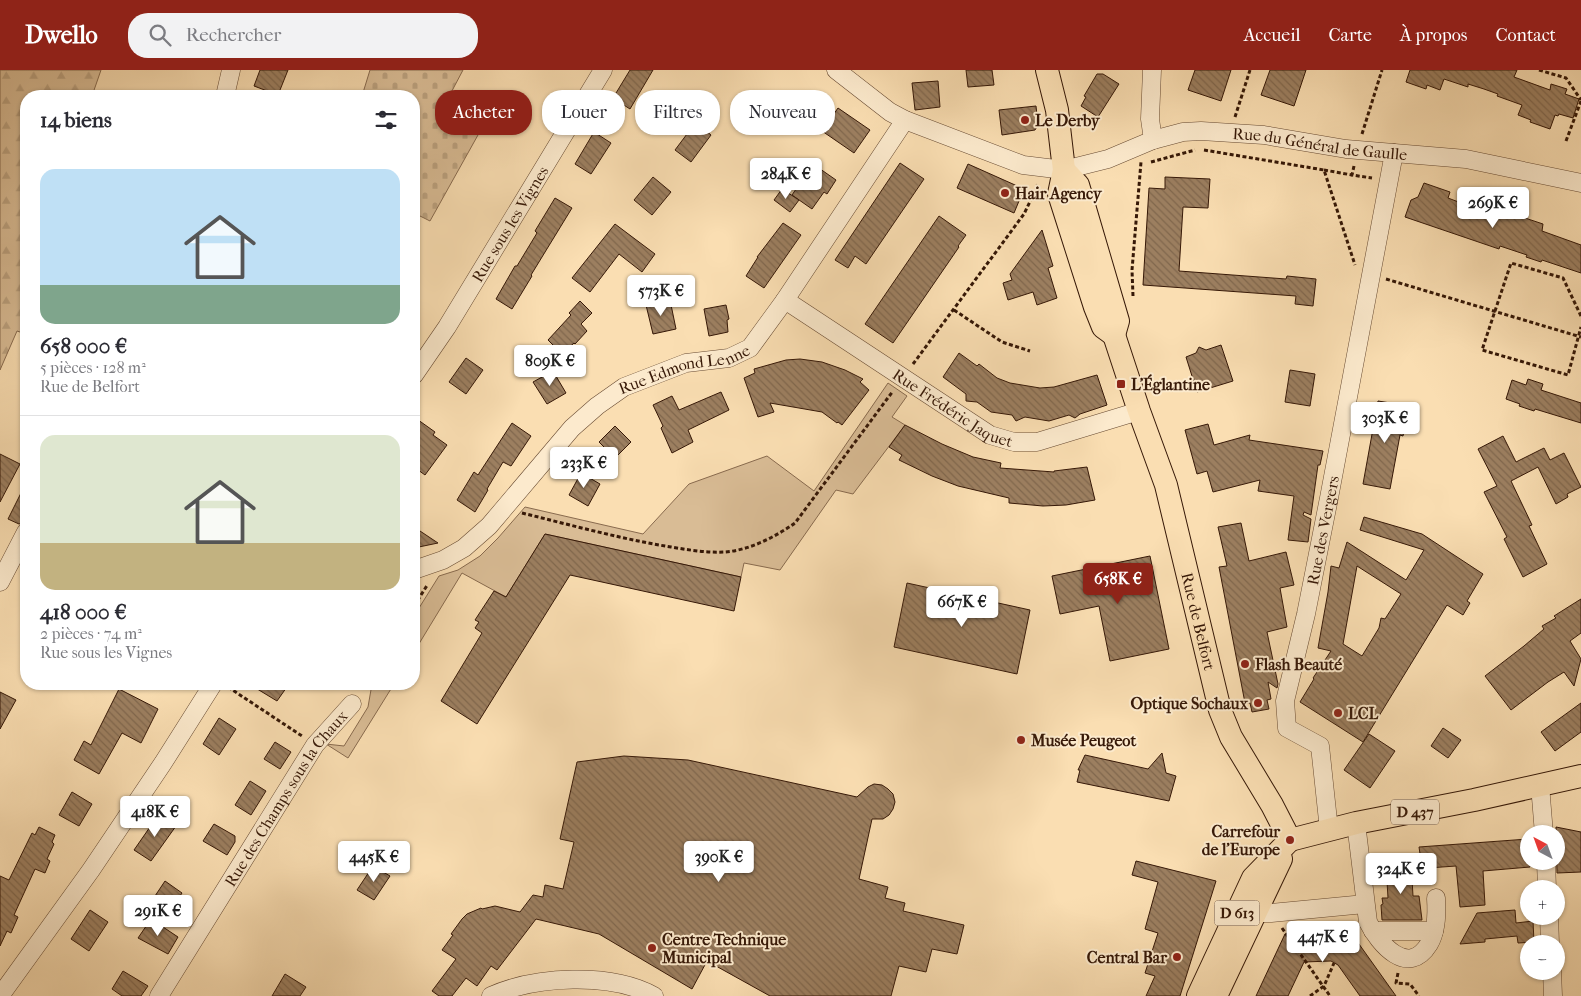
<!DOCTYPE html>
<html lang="fr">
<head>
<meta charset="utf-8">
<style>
  body { margin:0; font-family:"IM FELL French Canon",serif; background:#f2f2f3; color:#2b2b33; height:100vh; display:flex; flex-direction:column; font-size:19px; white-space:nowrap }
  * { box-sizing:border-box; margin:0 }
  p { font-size:16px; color:#7c7c81 }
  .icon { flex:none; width:28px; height:28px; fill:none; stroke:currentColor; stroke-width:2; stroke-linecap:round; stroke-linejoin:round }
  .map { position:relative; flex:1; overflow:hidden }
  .sheet { position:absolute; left:20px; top:20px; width:400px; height:600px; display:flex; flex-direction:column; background:#fff; border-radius:20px; box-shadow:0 1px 4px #0004 }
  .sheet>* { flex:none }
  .banner { position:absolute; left:435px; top:20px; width:475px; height:45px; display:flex; gap:10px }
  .needle { width:32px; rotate:319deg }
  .tools { position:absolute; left:1520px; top:755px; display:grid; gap:10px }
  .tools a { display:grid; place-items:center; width:45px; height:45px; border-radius:50%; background:#fff; box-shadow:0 1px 4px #0004; font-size:25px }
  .price { position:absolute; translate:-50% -42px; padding:0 11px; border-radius:5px; background:#fff; color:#222; font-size:16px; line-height:32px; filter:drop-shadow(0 1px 2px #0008) }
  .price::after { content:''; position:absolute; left:50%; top:30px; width:15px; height:11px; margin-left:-8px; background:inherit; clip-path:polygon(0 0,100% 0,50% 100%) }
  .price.active { background:#8f2418; color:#fff }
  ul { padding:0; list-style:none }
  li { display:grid; align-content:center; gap:10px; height:265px; padding:0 20px }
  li+li { border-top:1px solid #e1e1e2 }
  li span { display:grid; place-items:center; height:155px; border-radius:15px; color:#555 }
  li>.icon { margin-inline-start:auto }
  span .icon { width:90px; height:90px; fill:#fffc; stroke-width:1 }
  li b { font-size:21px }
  h2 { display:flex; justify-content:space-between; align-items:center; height:60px; padding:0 20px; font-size:21px }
  .tag { padding:0 18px; border-radius:20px; background:#fff; box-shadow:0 1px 4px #0004; font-size:18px; line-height:45px }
  .tag.active { background:#8f2418; color:#fff }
  header { display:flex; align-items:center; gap:30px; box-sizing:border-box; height:70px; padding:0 25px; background:#8f2418; color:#fff }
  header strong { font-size:24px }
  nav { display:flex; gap:28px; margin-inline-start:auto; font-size:18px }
  .search { width:350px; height:45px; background:#f2f2f3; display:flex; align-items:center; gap:12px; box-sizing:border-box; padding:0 18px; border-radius:20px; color:#7c7c81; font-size:19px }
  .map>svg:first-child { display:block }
</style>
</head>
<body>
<header>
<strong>Dwello</strong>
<div class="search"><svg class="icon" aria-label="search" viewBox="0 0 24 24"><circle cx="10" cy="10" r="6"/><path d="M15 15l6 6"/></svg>Rechercher</div>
<nav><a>Accueil</a><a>Carte</a><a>À propos</a><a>Contact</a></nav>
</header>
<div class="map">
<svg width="1581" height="926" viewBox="0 0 1581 926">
  <defs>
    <pattern id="forest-firs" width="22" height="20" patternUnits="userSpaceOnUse" patternTransform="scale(1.25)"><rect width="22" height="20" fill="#d9bc95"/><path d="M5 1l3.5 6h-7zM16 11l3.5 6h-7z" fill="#bba17f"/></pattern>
    <pattern id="cemetery-stones" width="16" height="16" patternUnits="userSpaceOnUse" patternTransform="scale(1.25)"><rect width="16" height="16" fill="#d9bc95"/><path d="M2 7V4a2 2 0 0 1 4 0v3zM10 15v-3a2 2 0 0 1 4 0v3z" fill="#bba17f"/></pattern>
    <pattern id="building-back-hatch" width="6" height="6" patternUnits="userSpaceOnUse" patternTransform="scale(1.25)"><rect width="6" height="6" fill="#9c7f60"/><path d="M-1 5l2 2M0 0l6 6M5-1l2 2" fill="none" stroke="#80674d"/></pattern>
  </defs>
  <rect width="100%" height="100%" fill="#fadeb2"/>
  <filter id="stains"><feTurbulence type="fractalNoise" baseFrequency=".004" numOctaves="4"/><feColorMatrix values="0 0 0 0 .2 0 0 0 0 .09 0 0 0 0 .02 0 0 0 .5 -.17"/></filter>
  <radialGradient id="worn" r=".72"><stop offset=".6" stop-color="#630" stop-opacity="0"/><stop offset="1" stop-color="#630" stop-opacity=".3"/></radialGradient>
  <g fill="#d9bc95" stroke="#886a4e">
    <path d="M 888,313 L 907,326 L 892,347 L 905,355 L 853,424 L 836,420 L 780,500 L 744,493 L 741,507 L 545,464 L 506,527 L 462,503 L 414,582 L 414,546 L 439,506 L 458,500 L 480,486 L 498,468 L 525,437 L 643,464 L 689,414 L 767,386 L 814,421 Z"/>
    <path d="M 372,614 L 394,614 L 348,688 L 326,674 L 344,676 L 368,637 Z"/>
  </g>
  <path fill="url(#forest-firs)" stroke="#886a4e" d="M 0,0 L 101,0 L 92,26 L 26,26 L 26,264 L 17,261 L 0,300 Z"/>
  <path fill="url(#cemetery-stones)" stroke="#886a4e" d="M 370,0 L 463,0 L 444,36 L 483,56 L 430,151 L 414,143 L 414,26 L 362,26 Z"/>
  <g fill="url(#building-back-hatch)" stroke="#361807" fill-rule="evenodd">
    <path d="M 260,0 L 288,0 L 278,25 L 254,16 Z"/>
    <path d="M 630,0 L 653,0 L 630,39 L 613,28 Z"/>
    <path d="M 966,0 L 992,0 L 994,15 L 968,17 Z"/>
    <path d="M 1195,0 L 1231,0 L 1221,31 L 1188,20 Z"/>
    <path d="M 1270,0 L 1306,0 L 1294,36 L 1261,25 Z"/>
    <path d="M 1410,0 L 1517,0 L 1514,7 L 1550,20 L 1551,14 L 1567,19 L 1565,24 L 1579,29 L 1573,48 L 1559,44 L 1558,46 L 1555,45 L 1550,59 L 1530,52 L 1531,50 L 1518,45 L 1522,35 L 1497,26 L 1498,24 L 1484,19 L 1468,14 L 1468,17 L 1444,9 L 1440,20 L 1427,15 L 1426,19 L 1406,12 Z"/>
    <path d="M 1097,4 L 1103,4 L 1119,14 L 1098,47 L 1081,36 L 1086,27 L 1084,26 Z"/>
    <path d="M 938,11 L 940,37 L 915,40 L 912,13 Z"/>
    <path d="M 780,26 L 807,44 L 794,61 L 768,42 Z"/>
    <path d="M 1036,36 L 1038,55 L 1035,60 L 1002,65 L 999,40 Z"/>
    <path d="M 838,38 L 870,60 L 854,83 L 822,61 Z"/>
    <path d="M 696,52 L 711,65 L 691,92 L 675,80 Z"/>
    <path d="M 594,62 L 611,73 L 591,104 L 575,94 Z"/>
    <path d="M 900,93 L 924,109 L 866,194 L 855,186 L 848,198 L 835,190 Z"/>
    <path d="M 813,94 L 836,110 L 827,124 L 824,122 L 812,139 L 792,125 Z"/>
    <path d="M 968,94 L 1024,119 L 1014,143 L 957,118 Z"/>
    <path d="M 653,107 L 671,122 L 652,145 L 634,130 Z"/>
    <path d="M 1165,107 L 1210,109 L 1208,138 L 1183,137 L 1179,201 L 1286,209 L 1287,206 L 1316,209 L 1313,236 L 1295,234 L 1296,226 L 1143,215 L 1149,118 L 1165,119 Z"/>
    <path d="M 1424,113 L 1450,122 L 1448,128 L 1490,144 L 1490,142 L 1506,148 L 1507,142 L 1543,154 L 1542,161 L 1581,175 L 1581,203 L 1542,190 L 1541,192 L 1526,187 L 1527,185 L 1500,176 L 1499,179 L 1405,147 L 1411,130 L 1418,127 Z"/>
    <path d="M 782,119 L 799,130 L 790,142 L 774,130 Z"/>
    <path d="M 555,128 L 572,138 L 531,205 L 532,206 L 512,239 L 496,229 L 515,196 L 517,196 L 537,163 L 535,161 Z"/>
    <path d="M 939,146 L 966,165 L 958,176 L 959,177 L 893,273 L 865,254 Z"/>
    <path d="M 783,153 L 801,165 L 764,218 L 746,206 L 758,187 L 757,187 Z"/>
    <path d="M 615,154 L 655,184 L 642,202 L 619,184 L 590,222 L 572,208 Z"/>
    <path d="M 1042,160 L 1053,196 L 1048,198 L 1057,228 L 1037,235 L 1033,222 L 1008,230 L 1003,213 L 1012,210 L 1010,204 Z"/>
    <path d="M 670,230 L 676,259 L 653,264 L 646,235 Z"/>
    <path d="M 580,231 L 592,243 L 581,254 L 587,261 L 575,274 L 574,273 L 564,282 L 558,276 L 556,278 L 548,270 L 571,245 L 569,243 Z"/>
    <path d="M 726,235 L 729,249 L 727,250 L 728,262 L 709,266 L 704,239 Z"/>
    <path d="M 1221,275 L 1233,311 L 1197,322 L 1186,287 L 1196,283 L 1199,277 L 1206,280 Z"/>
    <path d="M 959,283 L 977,296 L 979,294 L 997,308 L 1010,313 L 1040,318 L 1054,317 L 1097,305 L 1107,335 L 1080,344 L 1075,348 L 1069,345 L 1049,351 L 1025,347 L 1016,351 L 1012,345 L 991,342 L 977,332 L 966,331 L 966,324 L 943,307 Z"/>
    <path d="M 466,288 L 483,300 L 466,324 L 449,312 Z"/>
    <path d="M 800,289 L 822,292 L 845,300 L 863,309 L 860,312 L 869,320 L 842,355 L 838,352 L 837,353 L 822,342 L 770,333 L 774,342 L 758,347 L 744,308 L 755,303 L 754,299 L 786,290 Z"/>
    <path d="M 1290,300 L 1315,304 L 1310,336 L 1285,332 Z"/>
    <path d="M 553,301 L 566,323 L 547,334 L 533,312 Z"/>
    <path d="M 1528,309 L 1543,314 L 1541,320 L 1581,333 L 1581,353 L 1535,339 L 1534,341 L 1519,336 L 1520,334 L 1506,329 L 1512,310 L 1526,315 Z"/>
    <path d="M 721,322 L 729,340 L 688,360 L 693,372 L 672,383 L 661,358 L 663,356 L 653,335 L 672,326 L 679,340 Z"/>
    <path d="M 1378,331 L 1409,336 L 1403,366 L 1400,365 L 1390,419 L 1363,414 Z"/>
    <path d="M 414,347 L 435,362 L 433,365 L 447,375 L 425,405 L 414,397 Z"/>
    <path d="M 512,353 L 531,366 L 511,396 L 503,392 L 487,419 L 488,420 L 475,442 L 457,430 L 474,402 L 478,405 Z"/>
    <path d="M 1208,354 L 1214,375 L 1250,365 L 1249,370 L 1323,381 L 1320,395 L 1318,395 L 1311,445 L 1304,442 L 1303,445 L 1311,449 L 1308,472 L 1288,470 L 1294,426 L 1258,421 L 1260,410 L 1213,422 L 1207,401 L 1197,404 L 1185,360 Z"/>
    <path d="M 905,355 L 942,374 L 973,387 L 1001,393 L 1000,398 L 1054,402 L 1054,401 L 1087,397 L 1095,430 L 1066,435 L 1043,436 L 1009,433 L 1009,428 L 958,416 L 932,406 L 899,390 L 902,385 L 889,377 Z"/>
    <path d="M 615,356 L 631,372 L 615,388 L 599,372 Z"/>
    <path d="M 1503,366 L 1516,392 L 1544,378 L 1550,390 L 1564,383 L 1581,417 L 1567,424 L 1568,427 L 1556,434 L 1538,397 L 1511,411 L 1532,455 L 1529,456 L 1547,494 L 1523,507 L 1504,469 L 1507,467 L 1484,422 L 1497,416 L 1478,379 Z"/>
    <path d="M 0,384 L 20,394 L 0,432 Z"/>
    <path d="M 581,403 L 600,414 L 588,436 L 569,425 Z"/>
    <path d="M 26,413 L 26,447 L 24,452 L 19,454 L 8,449 Z"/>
    <path d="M 1364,447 L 1422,464 L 1483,504 L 1467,531 L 1470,533 L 1463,545 L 1447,535 L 1363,672 L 1300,632 L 1314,609 L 1313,608 L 1331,581 L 1318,578 L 1328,522 L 1331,496 L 1339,498 L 1347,472 L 1406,510 L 1424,480 L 1360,460 ZM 1357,496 L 1401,524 L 1385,549 L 1381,548 L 1379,558 L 1362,586 L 1343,574 Z"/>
    <path d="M 1241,453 L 1249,491 L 1286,482 L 1294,515 L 1280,518 L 1287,557 L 1267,562 L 1278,614 L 1277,618 L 1268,612 L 1271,629 L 1267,630 L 1269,639 L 1252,642 L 1250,633 L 1245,633 L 1219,497 L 1227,496 L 1218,457 Z"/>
    <path d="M 414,457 L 438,473 L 414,478 Z"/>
    <path d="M 545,464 L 741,507 L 734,541 L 570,505 L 477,654 L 441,631 L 482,563 L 475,558 L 479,552 L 475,550 L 494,521 L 506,527 Z"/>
    <path d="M 1150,486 L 1169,579 L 1110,591 L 1099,536 L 1060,544 L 1052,506 Z"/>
    <path d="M 907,513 L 1030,540 L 1017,604 L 894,577 Z"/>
    <path d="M 1581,529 L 1581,563 L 1570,571 L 1581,589 L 1574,616 L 1564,602 L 1548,612 L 1511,640 L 1485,606 L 1524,576 L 1544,559 L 1542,556 L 1556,548 L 1554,546 Z"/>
    <path d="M 249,614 L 289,614 L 277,631 Z"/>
    <path d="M 119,619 L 158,639 L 141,673 L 122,663 L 99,704 L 74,690 L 84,671 L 91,675 Z"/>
    <path d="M 0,622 L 16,630 L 0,659 Z"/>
    <path d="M 1581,633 L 1581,662 L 1555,681 L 1541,662 Z"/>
    <path d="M 219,648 L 236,659 L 219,685 L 203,674 Z"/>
    <path d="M 1443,658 L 1461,670 L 1448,688 L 1431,676 Z"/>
    <path d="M 1369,664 L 1395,681 L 1370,718 L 1344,700 Z"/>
    <path d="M 275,672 L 291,682 L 280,699 L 264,689 Z"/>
    <path d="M 1162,683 L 1166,703 L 1176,706 L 1169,731 L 1077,712 L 1080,700 L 1078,700 L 1085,685 L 1148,699 Z"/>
    <path d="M 624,686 L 688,690 L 857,727 L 868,717 L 874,714 L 882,715 L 888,719 L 893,724 L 895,732 L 893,739 L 889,745 L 883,749 L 872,749 L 859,809 L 888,817 L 885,828 L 905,833 L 903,841 L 964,855 L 957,884 L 932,879 L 926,902 L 899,896 L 891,926 L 770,926 L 707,891 L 692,919 L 599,864 L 536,849 L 497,900 L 491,896 L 477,916 L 466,908 L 452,926 L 439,926 L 432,921 L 456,889 L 442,880 L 453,865 L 451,864 L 462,849 L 467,844 L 481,838 L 482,839 L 495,836 L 520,842 L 533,825 L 543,827 L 545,815 L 563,819 L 574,772 L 560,769 L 577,692 Z"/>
    <path d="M 250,711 L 266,721 L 251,745 L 235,735 Z"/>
    <path d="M 72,722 L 92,734 L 79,756 L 59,745 Z"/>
    <path d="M 159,744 L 176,756 L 151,791 L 134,780 Z"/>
    <path d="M 214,754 L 235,766 L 235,772 L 227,785 L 203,771 Z"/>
    <path d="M 39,757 L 55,765 L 52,772 L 54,774 L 47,789 L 50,791 L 45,803 L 35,799 L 14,845 L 18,847 L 11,863 L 7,861 L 0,876 L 0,806 L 9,810 L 32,763 L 35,765 Z"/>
    <path d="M 1556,757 L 1581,762 L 1581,802 L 1557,803 Z"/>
    <path d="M 1528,769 L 1530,797 L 1483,801 L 1485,835 L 1460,837 L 1456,796 L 1414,799 L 1413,784 L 1420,784 L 1419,777 Z"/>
    <path d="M 1136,791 L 1216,811 L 1180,926 L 1146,926 L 1155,906 L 1145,903 L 1158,863 L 1145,859 L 1158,812 L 1132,805 Z"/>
    <path d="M 1411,792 L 1413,826 L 1419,826 L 1422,850 L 1382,850 L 1381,835 L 1383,834 L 1382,828 L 1388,828 L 1386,794 Z"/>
    <path d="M 373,796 L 390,806 L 374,830 L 357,820 Z"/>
    <path d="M 165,811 L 182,823 L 168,844 L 151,832 Z"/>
    <path d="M 90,840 L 108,852 L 89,881 L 71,869 Z"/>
    <path d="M 1515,840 L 1516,853 L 1533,851 L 1534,872 L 1518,873 L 1517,866 L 1485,869 L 1485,872 L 1460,874 L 1477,843 Z"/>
    <path d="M 151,849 L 178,867 L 168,884 L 138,868 Z"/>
    <path d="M 1336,860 L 1347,865 L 1349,860 L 1396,926 L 1360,926 L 1338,895 L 1331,891 L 1304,892 L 1288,926 L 1256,926 L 1285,864 Z"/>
    <path d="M 123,901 L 148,916 L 141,926 L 122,926 L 112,919 Z"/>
    <path d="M 285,904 L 306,917 L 300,926 L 272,926 Z"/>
  </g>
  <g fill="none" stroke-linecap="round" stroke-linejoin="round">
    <defs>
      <g id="minor">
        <path id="s1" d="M 836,0 L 890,42 L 905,50 L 1023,95 L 1064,100 L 1108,89 L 1153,70 L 1183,62 L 1201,61 L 1264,65 L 1346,79 L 1466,89 L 1581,113"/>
        <path d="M 1152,0 L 1150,49 L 1153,70"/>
        <path d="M 225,26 L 231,0"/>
        <path id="s2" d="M 785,230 L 990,365 L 1014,372 L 1037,372 L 1139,341"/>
        <path id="s3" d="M 414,305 L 447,257 L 603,0"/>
        <path id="s4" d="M 414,500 L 443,490 L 464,478 L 489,456 L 572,358 L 597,336 L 624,317 L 686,293 L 729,288 L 750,278 L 785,230 L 905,50"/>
        <path d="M 0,512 L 26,462"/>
        <path d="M 1540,715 L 1544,764"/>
        <path d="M 1356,753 L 1368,852 C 1379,874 1408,908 1429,874 C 1437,861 1437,843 1436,828"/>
        <path id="s5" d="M 1329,760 L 1320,676 L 1287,658 L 1285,631 L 1306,544 L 1329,428 L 1394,83"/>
        <path d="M 1546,791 L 1547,819"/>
        <path d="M 1254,843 L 1271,843 L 1365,834"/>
        <path d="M 1549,846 L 1550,874"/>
        <path d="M 1373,861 L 1434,861"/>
        <path d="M 1552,901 L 1553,926"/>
        <path d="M 0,926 L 91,800 L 163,693 L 213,614"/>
        <path id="s6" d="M 159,926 L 315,675 L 352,634"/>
        <path d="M 491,926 C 535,906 611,902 654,926"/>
      </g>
      <g id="major">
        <path d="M 1047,0 L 1057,40 L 1064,100 L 1059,124 L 1095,237 L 1103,257 L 1114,265"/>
        <path d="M 1064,100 L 1078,115 L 1118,251 L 1114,265"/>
        <path id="s7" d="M 1114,265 L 1139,341 L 1166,415 L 1220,640 L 1231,667 L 1272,735 L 1290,770"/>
        <path d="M 1290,770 L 1356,753 L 1474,730 L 1581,706"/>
        <path d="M 1198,926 L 1253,808 L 1290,770"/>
        <path d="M 1216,926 L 1281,789"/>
      </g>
    </defs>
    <use href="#minor" stroke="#674a32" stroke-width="19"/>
    <use href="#major" stroke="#361807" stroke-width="24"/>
    <g stroke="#361807" stroke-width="3" stroke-dasharray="4 2.5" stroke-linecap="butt">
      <path d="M 1539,0 L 1566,8 L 1581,30"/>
      <path d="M 1235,47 L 1250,0"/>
      <path d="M 1362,64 L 1382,0"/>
      <path d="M 1566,71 L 1581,31"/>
      <path d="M 1204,80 L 1324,100 L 1355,195"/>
      <path d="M 1151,92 L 1195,80"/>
      <path d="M 1354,96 L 1352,105 L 1372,108"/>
      <path d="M 1324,100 L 1352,105"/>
      <path d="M 1386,209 L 1581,267"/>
      <path d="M 1133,226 L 1132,200 L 1141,92"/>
      <path d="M 954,240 L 1002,272 L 1030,281"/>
      <path d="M 1581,246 L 1563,208 L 1511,193 L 1482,280 L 1568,305 L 1581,257"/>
      <path d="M 913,294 L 1024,144 L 1038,115 L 1036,114"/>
      <path d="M 522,443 C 571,455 621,469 671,477 C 689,480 707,483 725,482 C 750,480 775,467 795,453 L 893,321"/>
      <path d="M 414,536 L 428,514"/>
      <path d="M 228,617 L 302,666"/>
      <path d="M 1282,858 L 1330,926"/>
      <path d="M 1346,865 L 1352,853"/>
      <path d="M 1398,903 L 1396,913 L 1410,914 L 1419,926"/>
      <path d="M 1310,926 L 1324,916 L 1334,893"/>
    </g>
    <use href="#minor" stroke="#fceacd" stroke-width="18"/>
    <use href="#major" stroke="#fadeb2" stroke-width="22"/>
  </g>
  <g fill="#8f2418" stroke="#fceacd" stroke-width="2">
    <circle cx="1025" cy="50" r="5"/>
    <circle cx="1005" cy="123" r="5"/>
    <rect x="1116" y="309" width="10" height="10" rx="2.5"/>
    <circle cx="1245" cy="594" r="5"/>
    <circle cx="1258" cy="633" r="5"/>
    <circle cx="1338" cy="643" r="5"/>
    <circle cx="1021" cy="670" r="5"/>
    <circle cx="1290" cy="770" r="5"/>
    <circle cx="652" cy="878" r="5"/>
    <circle cx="1177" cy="887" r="5"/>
  </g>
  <g text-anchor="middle" stroke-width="4" stroke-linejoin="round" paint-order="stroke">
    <g fill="#fceacd" stroke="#715742" stroke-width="1">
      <rect x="1391" y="729.5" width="48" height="25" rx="4"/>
      <rect x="1214.5" y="830.5" width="45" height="25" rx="4"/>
    </g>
    <g font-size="15" font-weight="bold" fill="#361807">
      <text x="1415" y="747">D 437</text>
      <text x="1237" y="848">D 613</text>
    </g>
    <g font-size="16" font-weight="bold" fill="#361807" stroke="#fceacd" text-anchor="start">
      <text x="1035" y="56">Le Derby</text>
      <text x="1015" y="129">Hair Agency</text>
      <text x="1131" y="320">L’Églantine</text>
      <text x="1255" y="600">Flash Beauté</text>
      <text x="1248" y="639" text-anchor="end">Optique Sochaux</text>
      <text x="1348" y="649">LCL</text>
      <text x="1031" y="676">Musée Peugeot</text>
      <text x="1280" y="767" text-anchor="end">Carrefour<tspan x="1280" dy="18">de l'Europe</tspan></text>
      <text x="662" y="875">Centre Technique<tspan x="662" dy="18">Municipal</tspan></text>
      <text x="1167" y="893" text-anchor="end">Central Bar</text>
    </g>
    <g font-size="16" fill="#361807" stroke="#fceacd">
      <text dy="6" stroke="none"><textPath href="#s1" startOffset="516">Rue du Général de Gaulle</textPath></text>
      <text dy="6" stroke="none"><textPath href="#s3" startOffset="179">Rue sous les Vignes</textPath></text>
      <text dy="6" stroke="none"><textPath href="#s4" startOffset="346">Rue Edmond Lenne</textPath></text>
      <text dy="6" stroke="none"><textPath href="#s2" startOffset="200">Rue Frédéric Jaquet</textPath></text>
      <text dy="6" stroke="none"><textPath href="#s5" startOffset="324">Rue des Vergers</textPath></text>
      <text dy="6" stroke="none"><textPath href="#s7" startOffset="299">Rue de Belfort</textPath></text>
      <text dy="6" stroke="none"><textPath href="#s6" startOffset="235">Rue des Champs sous la Chaux</textPath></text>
    </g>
  </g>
  <rect width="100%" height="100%" filter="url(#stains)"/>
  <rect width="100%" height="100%" fill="url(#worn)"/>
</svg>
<div class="tools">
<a><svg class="needle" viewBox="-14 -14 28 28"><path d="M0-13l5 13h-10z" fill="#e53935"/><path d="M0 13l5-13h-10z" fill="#7c7c81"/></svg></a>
<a>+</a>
<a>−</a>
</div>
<b class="price" style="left:786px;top:130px">284K €</b>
<b class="price" style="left:1493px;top:159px">269K €</b>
<b class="price" style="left:661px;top:247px">573K €</b>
<b class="price" style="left:550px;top:317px">809K €</b>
<b class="price" style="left:1385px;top:374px">303K €</b>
<b class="price" style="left:584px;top:419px">233K €</b>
<b class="price active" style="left:1118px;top:535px">658K €</b>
<b class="price" style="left:962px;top:558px">667K €</b>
<b class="price" style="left:155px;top:768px">418K €</b>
<b class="price" style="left:374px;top:813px">445K €</b>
<b class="price" style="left:719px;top:813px">390K €</b>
<b class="price" style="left:1401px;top:825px">324K €</b>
<b class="price" style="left:158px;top:867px">291K €</b>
<b class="price" style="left:1323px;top:893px">447K €</b>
<div class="banner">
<a class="tag active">Acheter</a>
<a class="tag">Louer</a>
<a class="tag">Filtres</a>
<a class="tag">Nouveau</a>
</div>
<section class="sheet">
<h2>14 biens<svg class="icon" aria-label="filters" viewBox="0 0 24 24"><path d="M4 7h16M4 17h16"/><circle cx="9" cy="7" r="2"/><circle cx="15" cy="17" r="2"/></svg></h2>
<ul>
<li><span style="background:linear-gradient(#bfe0f5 75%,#7fa58c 0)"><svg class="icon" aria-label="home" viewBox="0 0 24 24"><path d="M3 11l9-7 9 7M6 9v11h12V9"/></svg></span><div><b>658 000 €</b><p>5 pièces · 128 m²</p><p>Rue de Belfort</p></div></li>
<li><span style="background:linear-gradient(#dfe7d0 70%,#c2b280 0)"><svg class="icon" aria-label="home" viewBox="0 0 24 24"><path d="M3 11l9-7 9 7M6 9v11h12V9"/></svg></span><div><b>418 000 €</b><p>2 pièces · 74 m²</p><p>Rue sous les Vignes</p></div></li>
</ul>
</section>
</div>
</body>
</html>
